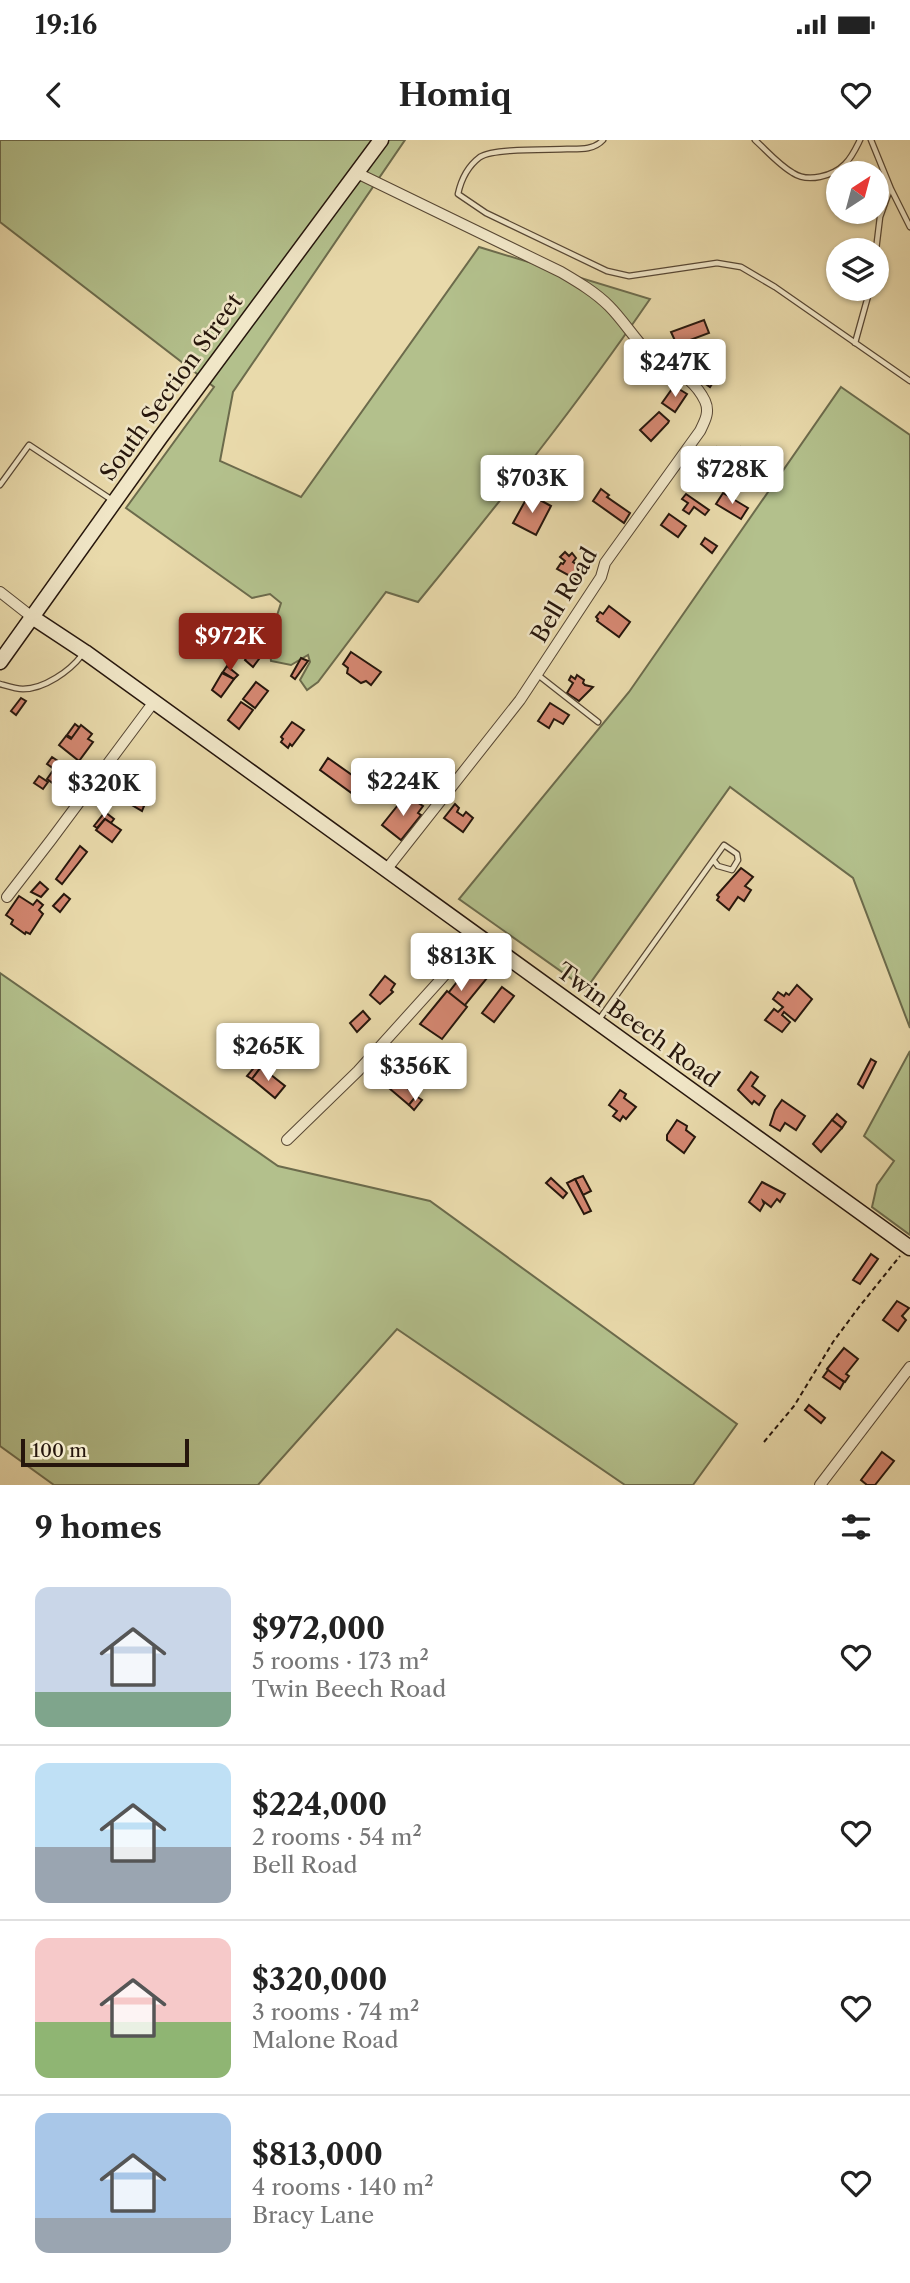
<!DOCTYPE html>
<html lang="en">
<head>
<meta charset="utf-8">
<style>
  body { margin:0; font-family:"Libre Caslon Text",serif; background:#f2f2f2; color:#222; height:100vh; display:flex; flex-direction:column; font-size:26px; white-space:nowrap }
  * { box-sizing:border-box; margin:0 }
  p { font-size:23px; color:#767676 }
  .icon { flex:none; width:38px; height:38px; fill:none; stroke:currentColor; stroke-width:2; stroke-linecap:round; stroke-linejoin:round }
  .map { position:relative; height:1345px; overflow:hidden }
  .drawer { display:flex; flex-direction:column; background:#fff; flex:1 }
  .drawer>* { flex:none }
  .needle { width:46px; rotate:36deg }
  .fabs { position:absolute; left:826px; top:21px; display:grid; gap:14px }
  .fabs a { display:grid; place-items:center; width:63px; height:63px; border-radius:50%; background:#fff; box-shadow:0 2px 5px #0004; font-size:35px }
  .scale { position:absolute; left:21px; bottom:18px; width:168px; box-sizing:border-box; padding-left:7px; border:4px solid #26160c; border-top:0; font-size:19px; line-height:24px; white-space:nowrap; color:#26160c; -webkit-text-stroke:5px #f1e7c8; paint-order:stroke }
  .price { position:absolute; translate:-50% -60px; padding:0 16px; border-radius:7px; background:#fff; color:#222; font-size:23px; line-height:46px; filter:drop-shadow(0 2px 4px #0008) }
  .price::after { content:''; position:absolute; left:50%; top:42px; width:21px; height:16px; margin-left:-10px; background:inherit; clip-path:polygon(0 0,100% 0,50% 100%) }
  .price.current { background:#8f2418; color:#fff }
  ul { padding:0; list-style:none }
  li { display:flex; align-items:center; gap:21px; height:175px; padding:0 35px }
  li+li { border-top:2px solid #e0e0e0 }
  li span { display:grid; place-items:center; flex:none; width:196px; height:140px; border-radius:14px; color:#555 }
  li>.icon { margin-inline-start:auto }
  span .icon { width:84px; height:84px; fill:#fffc; stroke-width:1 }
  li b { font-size:30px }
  h2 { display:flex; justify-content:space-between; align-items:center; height:84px; padding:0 35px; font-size:30px }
  .status { display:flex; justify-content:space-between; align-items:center; height:49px; padding:0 35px; background:#fff; direction:ltr }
  .status svg { height:19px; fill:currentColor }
  header { display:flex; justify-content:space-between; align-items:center; height:91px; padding:0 35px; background:#fff; font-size:32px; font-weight:700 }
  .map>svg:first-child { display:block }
</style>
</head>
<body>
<div class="status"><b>19:16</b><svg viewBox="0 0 49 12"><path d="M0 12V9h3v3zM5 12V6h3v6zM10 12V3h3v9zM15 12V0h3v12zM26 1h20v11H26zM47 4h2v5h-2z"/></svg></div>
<header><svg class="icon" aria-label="back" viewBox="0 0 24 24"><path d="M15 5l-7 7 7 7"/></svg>Homiq<svg class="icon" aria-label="heart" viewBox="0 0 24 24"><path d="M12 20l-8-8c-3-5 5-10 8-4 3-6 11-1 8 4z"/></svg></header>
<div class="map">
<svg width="910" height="1345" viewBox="0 0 910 1345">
  <rect width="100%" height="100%" fill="#e9daab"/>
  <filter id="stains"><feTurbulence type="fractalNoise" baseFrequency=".00286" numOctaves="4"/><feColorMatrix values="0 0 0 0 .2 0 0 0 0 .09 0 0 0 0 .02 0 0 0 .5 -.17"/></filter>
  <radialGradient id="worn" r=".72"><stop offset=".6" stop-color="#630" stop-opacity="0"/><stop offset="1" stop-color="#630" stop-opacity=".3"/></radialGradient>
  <g fill="#b3c08c" stroke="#6c6b4c" stroke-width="2">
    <path d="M 0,0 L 405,0 L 233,252 L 220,321 L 301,357 L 479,107 L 650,159 C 578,264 499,363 418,462 L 386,452 L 318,542 L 307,550 L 300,540 L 310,522 L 308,515 L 291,525 L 271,521 L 269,500 L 281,463 L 270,454 L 252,458 L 126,368 L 214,247 L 0,82 Z"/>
    <path d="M 841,247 L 910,295 L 910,888 L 853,738 L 730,647 L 586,849 L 459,759 L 629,552 Z"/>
    <path d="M 0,833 L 278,1026 L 430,1061 L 737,1284 L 693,1345 L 625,1345 L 397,1189 L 258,1345 L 54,1345 L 0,1306 Z"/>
    <path d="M 910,911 L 910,1095 L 872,1067 L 877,1045 L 894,1021 L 864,996 Z"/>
  </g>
  <g fill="#d48771" stroke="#26160c" stroke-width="2">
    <path d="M 704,180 L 709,193 L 677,205 L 671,192 Z"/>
    <path d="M 708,220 L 722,229 L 710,247 L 696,237 Z"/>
    <path d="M 674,246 L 687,254 L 675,272 L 662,263 Z"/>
    <path d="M 659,272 L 669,281 L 668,283 L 651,301 L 640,290 Z"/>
    <path d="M 717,307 L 727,314 L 721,323 L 710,316 Z"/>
    <path d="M 741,307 L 748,311 L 734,334 L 726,329 Z"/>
    <path d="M 601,349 L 609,355 L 607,357 L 630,373 L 624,383 L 593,361 Z"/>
    <path d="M 723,353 L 748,368 L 741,379 L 716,364 Z"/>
    <path d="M 529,354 L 551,366 L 536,395 L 513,383 Z"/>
    <path d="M 686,354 L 709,370 L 705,375 L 694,367 L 689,374 L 683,370 L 688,363 L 682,359 Z"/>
    <path d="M 669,374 L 686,386 L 678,397 L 661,385 Z"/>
    <path d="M 705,398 L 717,406 L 712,413 L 701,404 Z"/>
    <path d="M 565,412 L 569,416 L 572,413 L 576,418 L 573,422 L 584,430 L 579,441 L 557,429 L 561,423 L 563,424 L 565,421 L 560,417 Z"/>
    <path d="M 609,466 L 630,482 L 619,497 L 597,481 L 598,479 L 596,477 L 600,472 L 603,474 Z"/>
    <path d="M 252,509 L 262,515 L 253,527 L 245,520 Z"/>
    <path d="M 351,512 L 381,532 L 371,545 L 366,541 L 361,543 L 347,533 L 348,528 L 343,524 Z"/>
    <path d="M 301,518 L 308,521 L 295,539 L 291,536 Z"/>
    <path d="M 227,526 L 238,535 L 234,539 L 223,532 Z"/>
    <path d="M 222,533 L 234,539 L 221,557 L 212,550 Z"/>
    <path d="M 577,535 L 584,540 L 583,543 L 585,545 L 593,547 L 579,561 L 567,553 L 573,543 L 569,540 L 571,536 L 575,539 Z"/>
    <path d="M 256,542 L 268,551 L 255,568 L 243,559 Z"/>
    <path d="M 21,558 L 26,561 L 16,575 L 11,571 Z"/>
    <path d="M 241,562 L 253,570 L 239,589 L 228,580 Z"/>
    <path d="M 550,563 L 569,575 L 563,584 L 554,579 L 549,588 L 538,581 Z"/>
    <path d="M 292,582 L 304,590 L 292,606 L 290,604 L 288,608 L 281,602 L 283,599 L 281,597 Z"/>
    <path d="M 75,584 L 80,588 L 72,598 L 67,595 Z"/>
    <path d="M 81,585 L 92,594 L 88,599 L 93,602 L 79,621 L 59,605 L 66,596 L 71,599 Z"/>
    <path d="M 52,617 L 70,629 L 58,647 L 47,639 L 54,629 L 47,624 Z"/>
    <path d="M 328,618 L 366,645 L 357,657 L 320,630 Z"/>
    <path d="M 117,621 L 137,631 L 128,649 L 109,638 Z"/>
    <path d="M 39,636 L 48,642 L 43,649 L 34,643 Z"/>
    <path d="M 108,643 L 144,666 L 142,671 L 105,649 Z"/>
    <path d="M 131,643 L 151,654 L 144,666 L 125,655 Z"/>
    <path d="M 412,659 L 423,666 L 418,673 L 421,675 L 401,700 L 382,685 L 402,660 L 407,665 Z"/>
    <path d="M 455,664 L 459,668 L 457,672 L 463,676 L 466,672 L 473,678 L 463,692 L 444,678 Z"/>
    <path d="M 105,672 L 114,679 L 111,683 L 105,679 L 97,688 L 94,686 Z"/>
    <path d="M 105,679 L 121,690 L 112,702 L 96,690 Z"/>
    <path d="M 80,706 L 87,712 L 62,744 L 56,739 Z"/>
    <path d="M 741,728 L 753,737 L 745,746 L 751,750 L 744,761 L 738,757 L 729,770 L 717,760 L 719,757 L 717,755 Z"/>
    <path d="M 40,742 L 48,749 L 41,757 L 31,752 Z"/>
    <path d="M 64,754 L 70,759 L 60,772 L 53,766 Z"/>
    <path d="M 19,756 L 33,765 L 37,760 L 43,765 L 39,770 L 43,774 L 30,794 L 26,792 L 25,794 L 11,784 L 13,780 L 6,775 Z"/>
    <path d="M 475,819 L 492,832 L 447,887 L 431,875 Z"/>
    <path d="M 385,836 L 395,844 L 391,850 L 393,852 L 380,864 L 370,855 Z"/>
    <path d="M 797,845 L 812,859 L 795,881 L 784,872 L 782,875 L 790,882 L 782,892 L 765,880 L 774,869 L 778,872 L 783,867 L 773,859 L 778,852 L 784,856 L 786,853 L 789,855 Z"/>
    <path d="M 502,847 L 514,856 L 494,882 L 482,873 Z"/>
    <path d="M 447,851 L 467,867 L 442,899 L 420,884 Z"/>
    <path d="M 363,871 L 370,879 L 357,892 L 350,883 Z"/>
    <path d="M 871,919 L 876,922 L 863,948 L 858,944 Z"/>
    <path d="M 403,921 L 415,931 L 406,941 L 408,943 L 405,946 L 416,956 L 409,965 L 383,943 L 387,939 L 385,938 L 396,924 L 398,926 Z"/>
    <path d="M 257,924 L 261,927 L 252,939 L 247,936 Z"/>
    <path d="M 261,927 L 285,946 L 275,958 L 252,939 Z"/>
    <path d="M 751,932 L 758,937 L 752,946 L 765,956 L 759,965 L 754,961 L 752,964 L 738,950 Z"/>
    <path d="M 620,950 L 626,954 L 624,958 L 636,967 L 626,979 L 623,976 L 620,981 L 613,976 L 617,971 L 609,965 Z"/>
    <path d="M 416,956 L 422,960 L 414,970 L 409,965 Z"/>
    <path d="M 782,960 L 805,976 L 796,990 L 785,983 L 780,991 L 770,985 L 775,970 Z"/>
    <path d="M 837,974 L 846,982 L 842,988 L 832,980 Z"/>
    <path d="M 677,980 L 687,986 L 686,990 L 695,997 L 684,1013 L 667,1000 L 667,995 Z"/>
    <path d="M 832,980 L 842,988 L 821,1012 L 813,1004 Z"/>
    <path d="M 583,1036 L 591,1051 L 583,1055 L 575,1039 Z"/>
    <path d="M 551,1038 L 567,1053 L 563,1058 L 546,1043 Z"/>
    <path d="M 575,1039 L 591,1071 L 584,1074 L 567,1043 Z"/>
    <path d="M 762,1042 L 785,1054 L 780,1062 L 777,1059 L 771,1067 L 763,1061 L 764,1064 L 760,1071 L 749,1062 Z"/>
    <path d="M 871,1114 L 878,1119 L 860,1144 L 853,1140 Z"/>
    <path d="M 897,1161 L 909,1168 L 902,1176 L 906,1180 L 898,1191 L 883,1180 Z"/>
    <path d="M 844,1208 L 858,1219 L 846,1234 L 849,1236 L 845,1242 L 834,1236 L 827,1229 Z"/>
    <path d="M 828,1230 L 844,1242 L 840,1249 L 823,1237 Z"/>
    <path d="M 809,1265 L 825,1278 L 821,1283 L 805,1270 Z"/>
    <path d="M 882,1312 L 894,1321 L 875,1345 L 867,1345 L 861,1340 Z"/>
  </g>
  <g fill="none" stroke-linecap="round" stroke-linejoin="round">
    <defs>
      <g id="lane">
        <path d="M 603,0 C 594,10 580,9 567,9 C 549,10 494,8 480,17 C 468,26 461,40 458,54 L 486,73 L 607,131 L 629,136 L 717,123 L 741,127 L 775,147 L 910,241"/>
        <path d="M 755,0 C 767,11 779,25 793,33 C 808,43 833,36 845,24 C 852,17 856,8 860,0"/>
        <path d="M 871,0 L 891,49 L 910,87"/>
        <path d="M 876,110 L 880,77 L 890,49"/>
        <path d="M 855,203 L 870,149"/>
        <path d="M 0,345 L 29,305 L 112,360"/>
        <path d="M 538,535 L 598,582"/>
        <path d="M 0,544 C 7,546 16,549 23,549 C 44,549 70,531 82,515"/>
        <path d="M 598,881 L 724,705 L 737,714 L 738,720 L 732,730 L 718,726 L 714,721"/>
      </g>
      <g id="street">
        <path d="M 357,33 L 561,132 C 578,142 595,152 609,166 C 622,179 632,195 644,208 C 664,228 691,232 705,261 C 710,272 705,281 700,291 L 605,423 L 601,437 L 520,560 L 386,730"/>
        <path d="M 0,452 L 32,477"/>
        <path d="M 7,757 L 51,700 L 153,563"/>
        <path d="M 287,1000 L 358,931 L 479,797"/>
        <path d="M 820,1345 L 910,1227"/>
      </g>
      <g id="secondary">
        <path d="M 32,477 L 85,512 L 910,1108"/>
        <path d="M 0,522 L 160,298 L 381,0"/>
      </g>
    </defs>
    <use href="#lane" stroke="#574734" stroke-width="7"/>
    <use href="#street" stroke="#574734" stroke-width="12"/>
    <use href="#secondary" stroke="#26160c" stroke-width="17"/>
    <path stroke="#26160c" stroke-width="2" stroke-dasharray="5 3.5" stroke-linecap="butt" d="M 764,1302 L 794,1266 L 833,1202 L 859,1167 L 900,1116"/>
    <use href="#lane" stroke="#f1e7c8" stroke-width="4.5"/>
    <use href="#street" stroke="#f1e7c8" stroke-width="10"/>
    <use href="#secondary" stroke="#f1e7c8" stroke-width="14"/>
  </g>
  <g text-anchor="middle" stroke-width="5" stroke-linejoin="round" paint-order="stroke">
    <g font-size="23" fill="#26160c" stroke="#f1e7c8">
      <text transform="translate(171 247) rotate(-54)" y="8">South Section Street</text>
      <text transform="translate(564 455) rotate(-59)" y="8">Bell Road</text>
      <text transform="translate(638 885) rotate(36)" y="8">Twin Beech Road</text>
    </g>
  </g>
  <rect width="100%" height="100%" filter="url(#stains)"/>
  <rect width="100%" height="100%" fill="url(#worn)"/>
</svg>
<div class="fabs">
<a><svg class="needle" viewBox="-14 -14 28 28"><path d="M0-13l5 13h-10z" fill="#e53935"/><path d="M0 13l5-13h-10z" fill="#767676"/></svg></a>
<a><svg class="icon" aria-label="layers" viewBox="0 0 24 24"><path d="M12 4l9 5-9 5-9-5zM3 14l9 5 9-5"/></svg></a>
</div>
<div class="scale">100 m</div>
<b class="price" style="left:675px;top:259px">$247K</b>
<b class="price" style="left:732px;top:366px">$728K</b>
<b class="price" style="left:532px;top:375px">$703K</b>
<b class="price current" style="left:230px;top:533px">$972K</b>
<b class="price" style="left:403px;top:678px">$224K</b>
<b class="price" style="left:104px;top:680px">$320K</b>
<b class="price" style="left:461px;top:853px">$813K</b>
<b class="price" style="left:268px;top:943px">$265K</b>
<b class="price" style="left:415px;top:963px">$356K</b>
</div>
<section class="drawer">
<h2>9 homes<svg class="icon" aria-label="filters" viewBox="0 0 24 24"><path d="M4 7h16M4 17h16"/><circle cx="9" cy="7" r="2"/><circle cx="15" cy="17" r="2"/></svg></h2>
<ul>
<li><span style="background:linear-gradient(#c9d6e8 75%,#7fa58c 0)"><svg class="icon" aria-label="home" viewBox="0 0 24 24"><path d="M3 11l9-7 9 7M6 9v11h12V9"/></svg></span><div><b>$972,000</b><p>5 rooms · 173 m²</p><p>Twin Beech Road</p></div><svg class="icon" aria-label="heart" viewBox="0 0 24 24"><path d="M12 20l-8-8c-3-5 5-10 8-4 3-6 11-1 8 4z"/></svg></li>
<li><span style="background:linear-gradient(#bfe0f5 60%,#9aa5b1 0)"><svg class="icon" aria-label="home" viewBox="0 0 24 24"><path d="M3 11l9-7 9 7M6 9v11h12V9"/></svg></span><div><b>$224,000</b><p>2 rooms · 54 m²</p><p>Bell Road</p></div><svg class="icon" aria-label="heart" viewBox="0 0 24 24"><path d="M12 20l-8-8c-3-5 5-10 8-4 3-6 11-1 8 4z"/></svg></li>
<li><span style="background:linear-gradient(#f6c9c9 60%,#8fb573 0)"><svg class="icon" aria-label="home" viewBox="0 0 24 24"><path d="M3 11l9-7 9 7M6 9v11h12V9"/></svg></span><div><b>$320,000</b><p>3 rooms · 74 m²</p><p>Malone Road</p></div><svg class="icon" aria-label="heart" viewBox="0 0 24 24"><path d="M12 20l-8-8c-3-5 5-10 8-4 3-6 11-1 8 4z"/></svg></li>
<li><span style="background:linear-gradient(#a9c7e8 75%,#9aa5b1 0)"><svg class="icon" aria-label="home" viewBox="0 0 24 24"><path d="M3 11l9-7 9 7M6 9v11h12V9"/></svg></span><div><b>$813,000</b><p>4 rooms · 140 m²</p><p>Bracy Lane</p></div><svg class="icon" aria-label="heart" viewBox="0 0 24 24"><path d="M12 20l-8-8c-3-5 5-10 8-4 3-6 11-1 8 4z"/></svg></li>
</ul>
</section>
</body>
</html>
